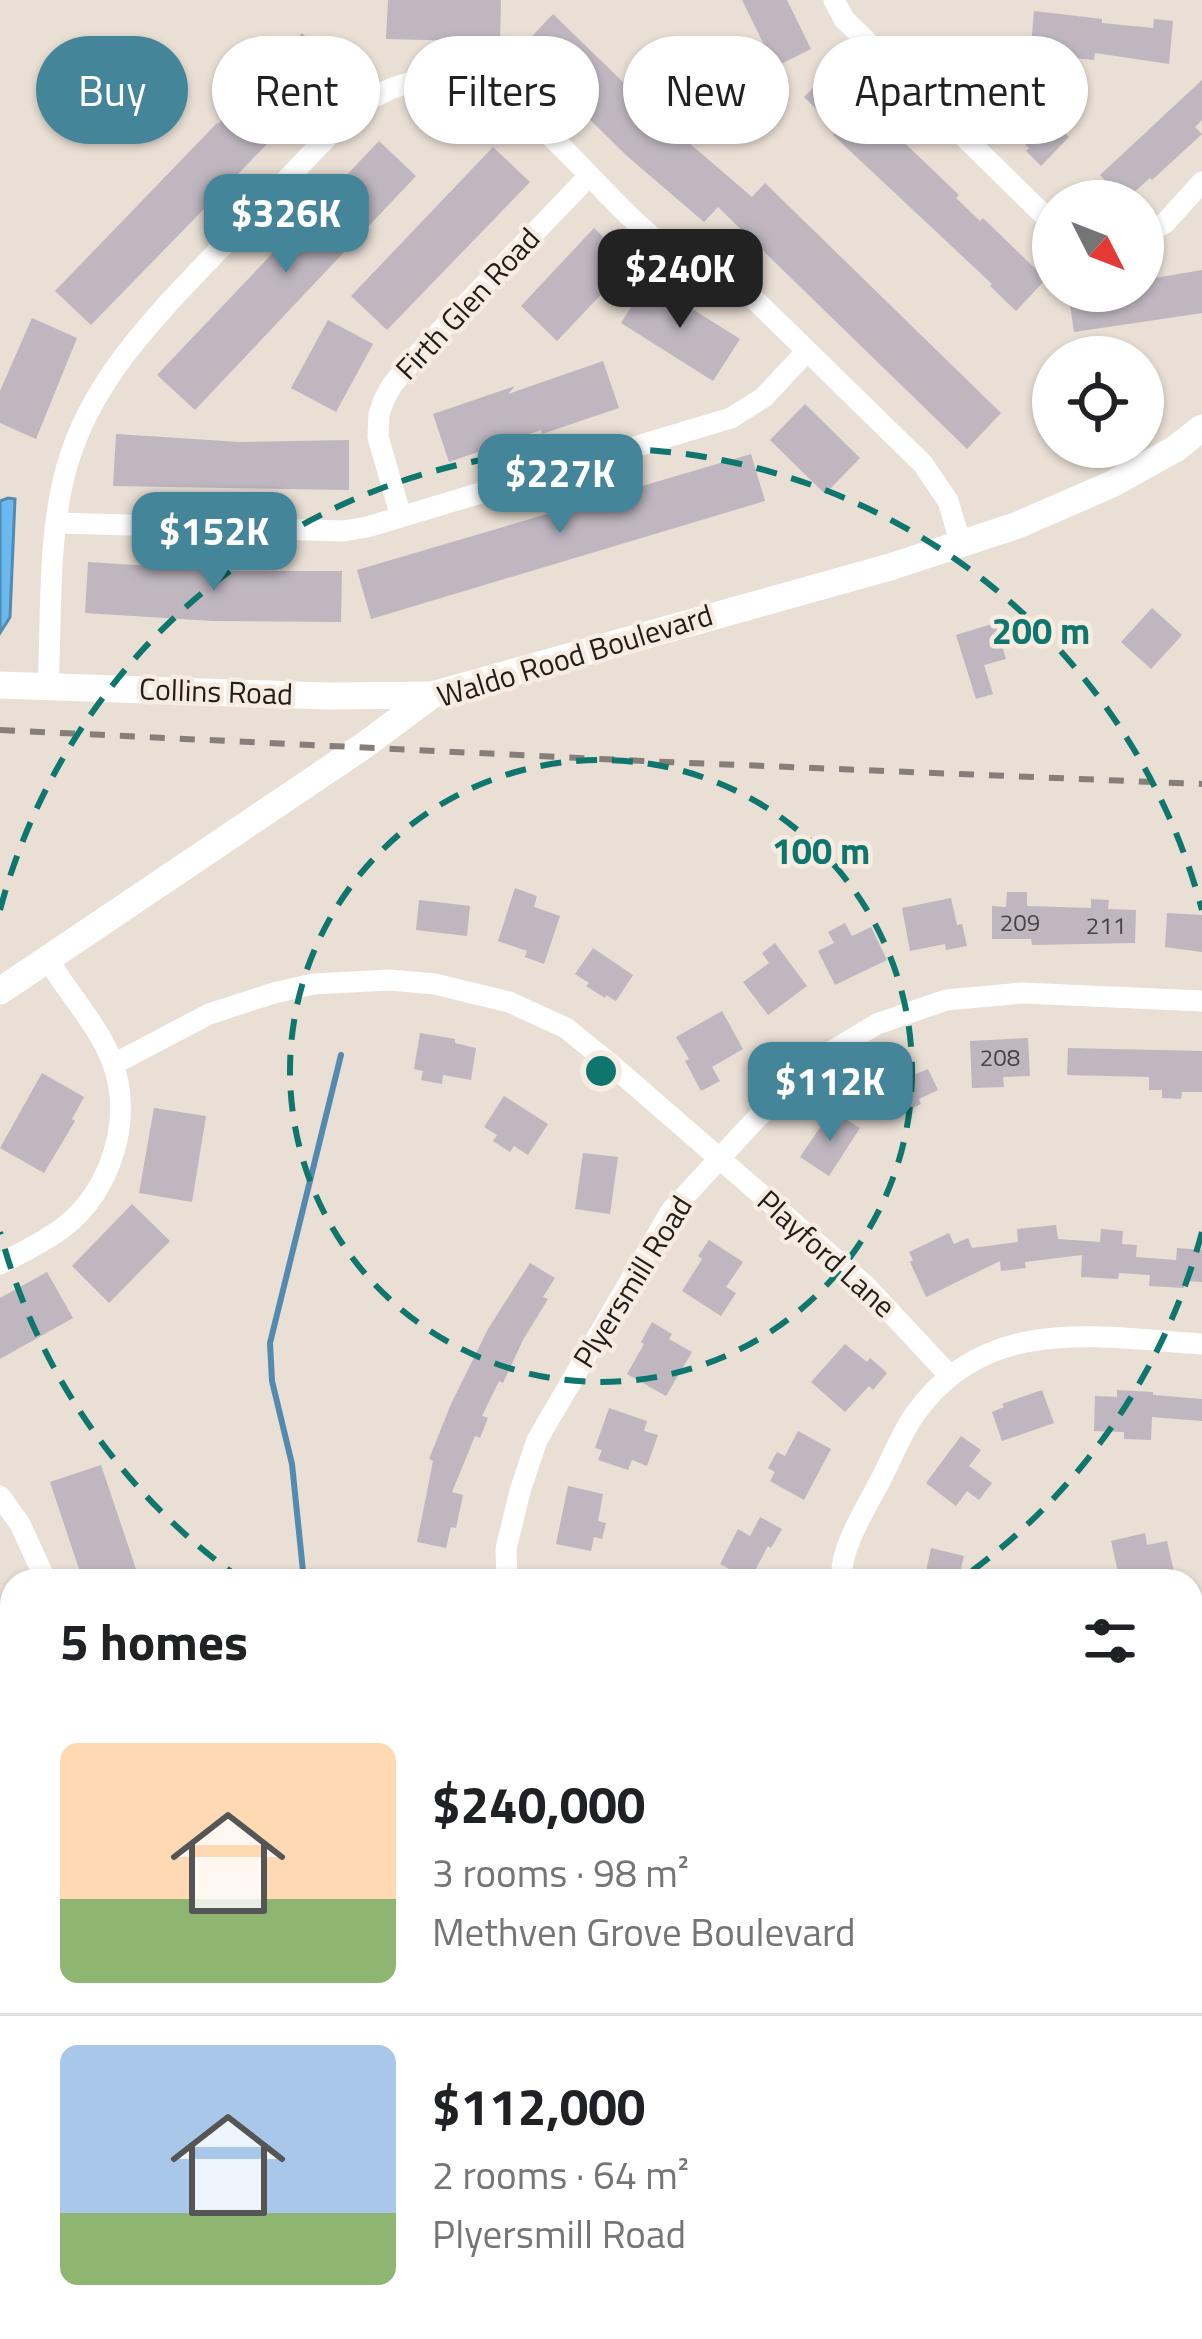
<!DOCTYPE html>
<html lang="en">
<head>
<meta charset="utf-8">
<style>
  body { margin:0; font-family:"Titillium Web",sans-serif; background:#f2f2f2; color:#202124; height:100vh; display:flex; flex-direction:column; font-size:45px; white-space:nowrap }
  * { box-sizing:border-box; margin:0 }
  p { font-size:39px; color:#757577 }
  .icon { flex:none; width:66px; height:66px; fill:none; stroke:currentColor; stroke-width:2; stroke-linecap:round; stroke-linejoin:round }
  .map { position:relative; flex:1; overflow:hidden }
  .details { position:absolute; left:0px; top:1569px; width:1203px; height:771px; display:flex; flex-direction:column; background:#fff; border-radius:36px 36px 0 0; box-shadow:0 3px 9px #0004 }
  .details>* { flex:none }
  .hud { position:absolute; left:36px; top:36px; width:1131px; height:108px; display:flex; gap:24px }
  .needle { width:78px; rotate:132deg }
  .fabs { position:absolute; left:1032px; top:180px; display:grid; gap:24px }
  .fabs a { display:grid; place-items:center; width:132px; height:132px; border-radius:50%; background:#fff; box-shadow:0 3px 9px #0004; font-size:60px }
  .price { position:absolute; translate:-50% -102px; padding:0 27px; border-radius:24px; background:#458599; color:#fff; font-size:39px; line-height:78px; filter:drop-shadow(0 3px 6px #0008) }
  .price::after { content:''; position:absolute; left:50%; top:72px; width:36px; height:27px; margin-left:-18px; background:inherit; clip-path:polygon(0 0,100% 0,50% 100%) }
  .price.on { background:#222; color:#fff }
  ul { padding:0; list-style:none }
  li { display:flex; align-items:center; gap:36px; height:300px; padding:0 60px }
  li+li { border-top:3px solid #e0e0e0 }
  li span { display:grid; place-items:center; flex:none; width:336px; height:240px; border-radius:18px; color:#555 }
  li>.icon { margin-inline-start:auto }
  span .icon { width:144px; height:144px; fill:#fffc; stroke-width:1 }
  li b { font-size:51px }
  h2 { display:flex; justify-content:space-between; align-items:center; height:144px; padding:0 60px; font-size:51px }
  .pill { padding:0 42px; border-radius:54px; background:#fff; box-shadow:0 3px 9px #0004; font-size:42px; line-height:108px }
  .pill.on { background:#458599; color:#fff }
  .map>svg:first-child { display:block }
</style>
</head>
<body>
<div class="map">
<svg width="1202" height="2339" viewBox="0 0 1202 2339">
  <rect width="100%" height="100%" fill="#e9dfd5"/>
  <path fill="#6ab9f1" stroke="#548ab0" stroke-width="3" d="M 8,498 L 15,499 L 10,617 L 0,633 L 0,501 Z"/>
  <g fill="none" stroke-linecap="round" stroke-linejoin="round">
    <g stroke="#548ab0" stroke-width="6">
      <path d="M 304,1581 L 292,1464 L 272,1381 L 270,1343 L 341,1055"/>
      <path d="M 1191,2095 L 1202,2089"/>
      <path d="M 163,2339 L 163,2328"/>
    </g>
  </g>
  <g fill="#bfb6c0">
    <path d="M 388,0 L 501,0 L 500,42 L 386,39 Z"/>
    <path d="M 742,0 L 787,0 L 811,49 L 775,67 Z"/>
    <path d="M 1034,11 L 1102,19 L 1102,23 L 1153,28 L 1154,19 L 1173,21 L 1169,64 L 1095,53 L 1094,60 L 1063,57 L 1064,49 L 1031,46 Z"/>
    <path d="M 553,14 L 660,118 L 752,197 L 765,183 L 1001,413 L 967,449 L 718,207 L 704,222 L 627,156 L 519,50 Z"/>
    <path d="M 302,33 L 318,48 L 321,44 L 344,65 L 91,325 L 55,291 L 217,123 L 218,124 Z"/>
    <path d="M 969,40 L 1069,137 L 1041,166 L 1026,151 L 1029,148 L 961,81 L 958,83 L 942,68 Z"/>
    <path d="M 834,67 L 847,80 L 843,84 L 959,195 L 956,198 L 980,221 L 983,218 L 1046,279 L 1016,311 L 990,286 L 992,284 L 833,135 L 838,130 L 804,97 Z"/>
    <path d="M 1202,80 L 1202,120 L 1195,127 L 1202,134 L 1152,180 L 1150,178 L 1124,201 L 1100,175 Z"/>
    <path d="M 379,141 L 416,176 L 195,410 L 157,375 Z"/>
    <path d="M 493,147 L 530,182 L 387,330 L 351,296 Z"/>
    <path d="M 594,228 L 631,263 L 557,341 L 521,306 Z"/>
    <path d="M 1202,270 L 1202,313 L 1074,332 L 1068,291 L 1143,291 L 1143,280 Z"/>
    <path d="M 648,281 L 740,339 L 713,381 L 621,323 Z"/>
    <path d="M 32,318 L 77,338 L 36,439 L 0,423 L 0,391 Z"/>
    <path d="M 328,320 L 373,344 L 336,412 L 291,388 Z"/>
    <path d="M 603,361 L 619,408 L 542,434 L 541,430 L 449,462 L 433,414 L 515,386 L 508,394 Z"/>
    <path d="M 805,404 L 860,458 L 825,494 L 770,440 Z"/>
    <path d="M 116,434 L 240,442 L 349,440 L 349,490 L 113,486 Z"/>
    <path d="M 751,454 L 765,501 L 371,619 L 357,570 Z"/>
    <path d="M 88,562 L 232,571 L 342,571 L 341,622 L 213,621 L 85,613 Z"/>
    <path d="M 1152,608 L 1182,635 L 1151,669 L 1121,642 Z"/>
    <path d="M 995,623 L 1006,659 L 984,665 L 993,694 L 976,699 L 956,635 Z"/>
    <path d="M 515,888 L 537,896 L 534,907 L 560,916 L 544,964 L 525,957 L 527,951 L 498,941 Z"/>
    <path d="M 1007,892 L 1027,892 L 1027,906 L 1091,908 L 1091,899 L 1109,900 L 1108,909 L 1136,910 L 1135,943 L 1032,945 L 1031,939 L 992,939 L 992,906 L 1006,907 Z"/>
    <path d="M 951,898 L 957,925 L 962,924 L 967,946 L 946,950 L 945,944 L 910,951 L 902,908 Z"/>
    <path d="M 419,900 L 470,906 L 467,936 L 416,930 Z"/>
    <path d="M 1167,913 L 1202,915 L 1202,952 L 1165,947 Z"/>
    <path d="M 845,923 L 852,936 L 871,927 L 887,960 L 835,985 L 818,951 L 834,943 L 828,932 Z"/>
    <path d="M 775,943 L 807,986 L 768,1015 L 743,982 L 769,963 L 762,953 Z"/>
    <path d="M 593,948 L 633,975 L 616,1001 L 606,995 L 605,998 L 586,986 L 589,983 L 575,974 Z"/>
    <path d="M 722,1011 L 743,1049 L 712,1067 L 720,1081 L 701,1091 L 685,1061 L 689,1059 L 676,1037 Z"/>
    <path d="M 420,1033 L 455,1039 L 455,1043 L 476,1048 L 471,1080 L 443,1075 L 442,1084 L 421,1080 L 423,1071 L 414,1069 Z"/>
    <path d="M 1028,1038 L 1030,1076 L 1003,1077 L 1004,1087 L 972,1088 L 970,1041 Z"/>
    <path d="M 1068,1048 L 1202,1051 L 1202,1092 L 1182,1092 L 1181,1099 L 1162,1098 L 1162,1090 L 1149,1090 L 1149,1077 L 1067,1075 Z"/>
    <path d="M 928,1069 L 938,1090 L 919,1099 L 921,1104 L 892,1118 L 879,1089 Z"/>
    <path d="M 42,1073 L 84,1097 L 72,1119 L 75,1121 L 44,1173 L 0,1148 Z"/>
    <path d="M 504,1096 L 548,1124 L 528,1155 L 514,1146 L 510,1152 L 493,1141 L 497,1135 L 484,1127 Z"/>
    <path d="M 154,1108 L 206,1116 L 192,1202 L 139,1193 Z"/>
    <path d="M 834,1112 L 860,1128 L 829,1176 L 800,1157 L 825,1120 L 828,1122 Z"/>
    <path d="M 583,1153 L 618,1157 L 610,1214 L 575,1209 Z"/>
    <path d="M 132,1204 L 170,1241 L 109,1303 L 72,1266 Z"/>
    <path d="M 1056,1225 L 1058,1239 L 1100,1242 L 1101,1229 L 1123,1231 L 1122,1244 L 1137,1245 L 1136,1257 L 1176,1260 L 1177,1248 L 1202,1250 L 1202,1282 L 1184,1281 L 1184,1288 L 1149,1286 L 1150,1275 L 1119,1273 L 1118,1279 L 1081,1277 L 1082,1255 L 1025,1262 L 1026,1268 L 1001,1271 L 1000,1261 L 926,1297 L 910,1262 L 913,1260 L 909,1252 L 949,1233 L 954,1244 L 968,1238 L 972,1248 L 1018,1242 L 1017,1229 Z"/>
    <path d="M 709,1240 L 743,1262 L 726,1287 L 736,1293 L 721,1316 L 682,1291 L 702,1259 L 698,1256 Z"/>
    <path d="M 530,1263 L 555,1278 L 543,1297 L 548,1299 L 523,1340 L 503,1383 L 499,1381 L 482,1416 L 488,1418 L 480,1438 L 475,1436 L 452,1492 L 463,1495 L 456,1528 L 451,1527 L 446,1548 L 417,1542 L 433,1461 L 429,1459 L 451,1404 L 488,1329 Z"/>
    <path d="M 47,1272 L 73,1318 L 0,1359 L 0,1298 Z"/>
    <path d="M 652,1322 L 672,1334 L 669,1339 L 692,1352 L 666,1396 L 627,1374 L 644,1344 L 641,1342 Z"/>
    <path d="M 845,1344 L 867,1362 L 870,1358 L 887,1373 L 873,1390 L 869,1386 L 845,1412 L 811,1382 Z"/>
    <path d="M 1042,1390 L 1054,1423 L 1002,1441 L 992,1412 L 1004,1407 L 1002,1404 Z"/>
    <path d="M 1117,1390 L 1153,1392 L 1153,1395 L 1202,1399 L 1202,1421 L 1152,1417 L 1151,1440 L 1124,1439 L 1124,1432 L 1094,1431 L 1095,1396 L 1117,1397 Z"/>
    <path d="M 609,1408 L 647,1421 L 644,1431 L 658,1435 L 647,1466 L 632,1460 L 628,1470 L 598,1460 L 602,1450 L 595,1448 Z"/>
    <path d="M 798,1431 L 831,1449 L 804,1500 L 770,1481 L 775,1472 L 768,1468 L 777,1452 L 785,1456 Z"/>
    <path d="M 961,1436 L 981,1450 L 969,1466 L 992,1483 L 979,1500 L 967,1491 L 956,1506 L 926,1483 Z"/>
    <path d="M 101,1465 L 140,1581 L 83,1581 L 50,1482 Z"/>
    <path d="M 568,1486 L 603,1494 L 598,1521 L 606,1523 L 602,1539 L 594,1537 L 591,1551 L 556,1544 Z"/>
    <path d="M 760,1517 L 782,1529 L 771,1548 L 768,1546 L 750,1580 L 720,1564 L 738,1529 L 750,1536 Z"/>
    <path d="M 1145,1533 L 1147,1545 L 1167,1541 L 1176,1581 L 1120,1581 L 1111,1541 Z"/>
    <path d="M 931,1548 L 964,1556 L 958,1581 L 924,1581 Z"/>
  </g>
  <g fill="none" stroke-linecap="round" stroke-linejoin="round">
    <path stroke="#7d7670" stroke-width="3" stroke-dasharray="3 9" stroke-linecap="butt" d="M 0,1909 L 7,1919"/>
    <g stroke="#fff" stroke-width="21">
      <path d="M 834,0 L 844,19 L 1053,224"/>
      <path d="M 1143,236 L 1165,223 L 1202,182"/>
      <path d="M 401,517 L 378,437 L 379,414 L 384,400 L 392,385 L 419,353 L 589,176"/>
      <path d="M 56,523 L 343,531 L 367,527 L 731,418 L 764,397 L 807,351"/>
      <path d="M 48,686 C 52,613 47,537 67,466 C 91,381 153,319 212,257 C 253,215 293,173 333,131 C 347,118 360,105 376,96 C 495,32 572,170 649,234 C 680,260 720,272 752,297 L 923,464 L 948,501 L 961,544"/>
      <path d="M 114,1064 L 209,1014 L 274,993 L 313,984 L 389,980 L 435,984 L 509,1002 L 566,1028 L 614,1067 L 864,1284 L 950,1376"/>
      <path d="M 0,1264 C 21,1253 44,1242 64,1227 C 111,1191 134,1118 112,1061 C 98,1025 68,993 48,960"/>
      <path d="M 0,1496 L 20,1524 L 46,1581"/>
      <path d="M 507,1581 L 506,1549 L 520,1491 L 537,1440 L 671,1211 L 781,1092 L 812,1063 L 877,1024 L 946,1000 L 1022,993 L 1202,1001"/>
      <path d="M 842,1581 C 838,1550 867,1507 881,1479 C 892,1458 901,1434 915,1414 C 986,1314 1097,1337 1202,1344"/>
      <path d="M 1191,1720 L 1202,1743"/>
      <path d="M 1191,1892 L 1202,1887"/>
      <path d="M 0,2201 L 12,2188"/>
      <path d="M 389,2339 L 399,2328"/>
      <path d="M 634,2339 L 635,2328"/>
      <path d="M 722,2339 L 727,2328"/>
    </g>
    <g stroke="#fff" stroke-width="27">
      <path d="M 0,685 L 326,696 L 432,695"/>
      <path d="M 0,991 L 362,747 L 432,695 L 890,567 L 1018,525 L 1112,484 L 1175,449 L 1202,428"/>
    </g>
    <g stroke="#fff" stroke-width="30">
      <path d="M 0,1945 L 12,1960"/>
      <path d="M 0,1998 L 12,2012"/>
      <path d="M 297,2328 L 307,2339"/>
      <path d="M 339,2328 L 350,2339"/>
    </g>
    <path stroke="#867f79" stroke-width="6" stroke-dasharray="15 15" stroke-linecap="butt" d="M 0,730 L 643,761 L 1202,784"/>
  </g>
  <g fill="none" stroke="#0f766e" stroke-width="6" stroke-dasharray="21 15">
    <circle cx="601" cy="1071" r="311"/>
    <path d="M1202 1232A622 622 0 0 1 958 1581M244 1581A622 622 0 0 1 0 1232M0 910A622 622 0 0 1 1202 910"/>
  </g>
  <g text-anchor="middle" stroke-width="9" stroke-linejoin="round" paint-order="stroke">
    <g font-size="24" fill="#484344">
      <text x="1020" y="931">209</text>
      <text x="1106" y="934">211</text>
      <text x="1000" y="1066">208</text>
    </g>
    <g font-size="30" fill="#211d1a" stroke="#f6ece2">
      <text transform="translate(468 304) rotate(-47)" y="10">Firth Glen Road</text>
      <text transform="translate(575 656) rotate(-17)" y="10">Waldo Rood Boulevard</text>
      <text transform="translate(216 692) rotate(2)" y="10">Collins Road</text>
      <text transform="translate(826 1254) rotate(42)" y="10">Playford Lane</text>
      <text transform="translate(633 1282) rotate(-58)" y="10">Plyersmill Road</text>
    </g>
  </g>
  <circle cx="601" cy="1071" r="18" fill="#0f766e" stroke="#f6ece2" stroke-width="6"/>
  <g font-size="36" text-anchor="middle" font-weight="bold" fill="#0f766e" stroke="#f6ece2" stroke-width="9" stroke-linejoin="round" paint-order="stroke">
    <text x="1041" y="644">200 m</text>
    <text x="821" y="864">100 m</text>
  </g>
</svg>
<div class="fabs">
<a><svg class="needle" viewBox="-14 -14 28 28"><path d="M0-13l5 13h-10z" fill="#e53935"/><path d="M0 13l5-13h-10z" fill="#757577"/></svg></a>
<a><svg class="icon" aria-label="locate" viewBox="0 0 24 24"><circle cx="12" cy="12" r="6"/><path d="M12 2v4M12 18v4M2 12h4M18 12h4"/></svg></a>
</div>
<b class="price" style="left:286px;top:276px">$326K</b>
<b class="price on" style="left:680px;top:331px">$240K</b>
<b class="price" style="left:560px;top:536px">$227K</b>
<b class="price" style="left:214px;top:594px">$152K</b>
<b class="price" style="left:830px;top:1144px">$112K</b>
<div class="hud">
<a class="pill on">Buy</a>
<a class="pill">Rent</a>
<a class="pill">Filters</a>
<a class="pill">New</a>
<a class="pill">Apartment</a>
</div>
<section class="details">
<h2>5 homes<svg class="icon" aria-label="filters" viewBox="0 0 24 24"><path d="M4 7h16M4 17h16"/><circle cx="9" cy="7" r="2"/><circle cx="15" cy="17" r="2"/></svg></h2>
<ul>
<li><span style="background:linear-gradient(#ffd9b3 65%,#8fb573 0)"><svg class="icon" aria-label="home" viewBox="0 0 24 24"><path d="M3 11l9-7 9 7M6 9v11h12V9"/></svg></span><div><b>$240,000</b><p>3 rooms · 98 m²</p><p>Methven Grove Boulevard</p></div></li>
<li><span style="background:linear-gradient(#a9c7e8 70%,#8fb573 0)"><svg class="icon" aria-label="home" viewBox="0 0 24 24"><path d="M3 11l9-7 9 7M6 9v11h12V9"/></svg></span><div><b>$112,000</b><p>2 rooms · 64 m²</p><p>Plyersmill Road</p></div></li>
</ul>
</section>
</div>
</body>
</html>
